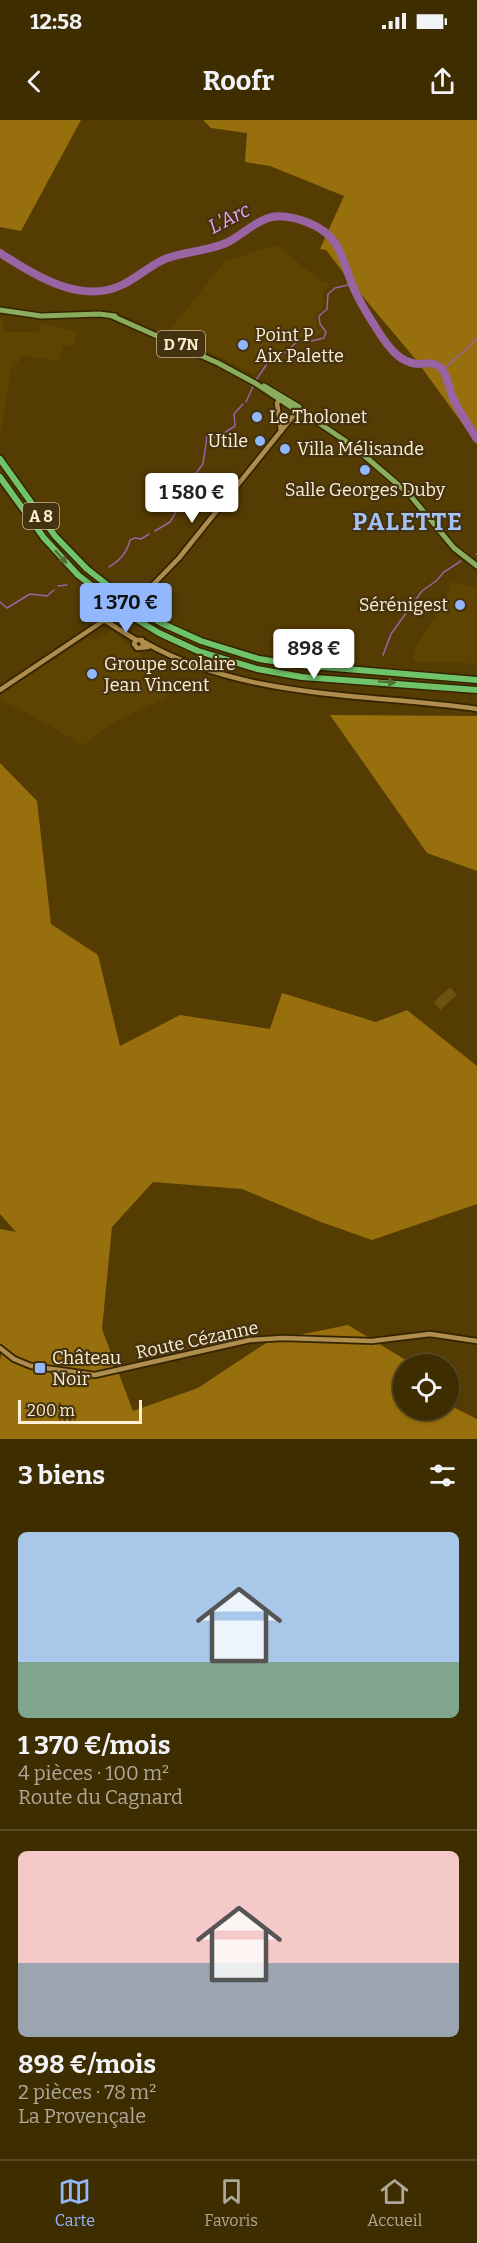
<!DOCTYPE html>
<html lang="fr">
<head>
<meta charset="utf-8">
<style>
  body { margin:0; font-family:Bitter,serif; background:#4a3911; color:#f1f3f6; height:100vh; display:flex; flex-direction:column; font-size:22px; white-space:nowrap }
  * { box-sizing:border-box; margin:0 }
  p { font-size:20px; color:#ada899 }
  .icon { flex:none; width:33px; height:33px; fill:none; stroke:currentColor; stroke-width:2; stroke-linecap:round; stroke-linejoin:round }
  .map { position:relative; height:1319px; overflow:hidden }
  .sheet { display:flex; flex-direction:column; background:#3f2d02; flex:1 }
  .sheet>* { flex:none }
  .controls { position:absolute; left:393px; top:1234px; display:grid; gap:12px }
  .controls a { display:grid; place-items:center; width:66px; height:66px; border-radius:50%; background:#3f2d02; box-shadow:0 2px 4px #0004,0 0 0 2px #584924; font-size:30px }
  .scale { position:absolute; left:18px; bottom:15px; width:124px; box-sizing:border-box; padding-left:6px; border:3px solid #fdefd5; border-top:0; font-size:16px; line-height:21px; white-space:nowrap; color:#fdefd5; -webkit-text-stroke:4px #453310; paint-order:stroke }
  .price { position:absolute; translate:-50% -51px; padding:0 14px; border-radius:6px; background:#fff; color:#222; font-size:20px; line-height:39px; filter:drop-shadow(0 2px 3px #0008) }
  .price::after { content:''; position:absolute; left:50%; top:36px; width:18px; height:14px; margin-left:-9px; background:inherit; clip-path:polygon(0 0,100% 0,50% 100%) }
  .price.on { background:#92b7fd; color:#111 }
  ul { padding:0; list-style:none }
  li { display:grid; align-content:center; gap:12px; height:318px; padding:0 18px }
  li+li { border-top:2px solid #584924 }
  li span { display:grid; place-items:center; height:186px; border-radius:9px; color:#555 }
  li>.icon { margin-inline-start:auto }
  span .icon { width:108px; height:108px; fill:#fffc; stroke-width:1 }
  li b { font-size:26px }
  h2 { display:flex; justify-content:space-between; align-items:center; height:72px; padding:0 18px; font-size:26px }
  .status { display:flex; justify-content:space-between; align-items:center; height:42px; padding:0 30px; background:#3f2d02; direction:ltr }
  .status svg { height:16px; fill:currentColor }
  header { display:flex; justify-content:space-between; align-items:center; height:78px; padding:0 18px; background:#3f2d02; font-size:27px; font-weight:700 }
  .tabs { display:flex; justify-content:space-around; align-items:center; height:84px; border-top:2px solid #584924; background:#3f2d02; font-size:16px; color:#ada899 }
  .tabs a { display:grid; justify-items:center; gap:3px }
  .tabs .on { color:#92b7fd }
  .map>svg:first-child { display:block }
</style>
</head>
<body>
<div class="status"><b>12:58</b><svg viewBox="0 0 49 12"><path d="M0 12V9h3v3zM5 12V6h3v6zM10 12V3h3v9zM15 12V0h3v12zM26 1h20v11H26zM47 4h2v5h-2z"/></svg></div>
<header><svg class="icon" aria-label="back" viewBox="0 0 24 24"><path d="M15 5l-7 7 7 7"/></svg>Roofr<svg class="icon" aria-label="share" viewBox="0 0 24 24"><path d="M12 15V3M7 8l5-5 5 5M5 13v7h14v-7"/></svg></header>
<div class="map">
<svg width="477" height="1319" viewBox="0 0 477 1319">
  <rect width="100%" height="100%" fill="#543c03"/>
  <g fill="#5f4401">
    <path d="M 277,125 L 322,162 L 331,164 L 323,173 L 323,189 L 316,195 L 316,206 L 322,212 L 317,216 L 297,217 L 274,238 L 268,239 L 255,255 L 169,211 L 225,141 Z"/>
    <path d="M 0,195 L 6,212 L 39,212 L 41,203 L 77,212 L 74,225 L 64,226 L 59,241 L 23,235 L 10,252 L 0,318 Z"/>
    <path d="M 452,462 L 474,467 L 477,464 L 477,544 L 413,541 L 414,530 L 444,482 Z"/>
    <path d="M 111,510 L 140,534 L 169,576 L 111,604 L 83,625 L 31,595 L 1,581 L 1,573 L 87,518 L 99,519 Z"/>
  </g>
  <path fill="#6f520f" d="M 450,867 L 457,875 L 440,890 L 434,882 Z"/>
  <g fill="#976f0c">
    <path d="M 0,0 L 81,0 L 21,111 L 0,107 Z"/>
    <path d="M 203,0 L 477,0 L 477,324 L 417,241 L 349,160 L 326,130 L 320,129 L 344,76 L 270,46 L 245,42 L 247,13 L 211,8 Z"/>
    <path d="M 330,595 L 477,596 L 477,751 L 427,733 Z"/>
    <path d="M 0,643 L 37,681 L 51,804 L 98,835 L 120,926 L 180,895 L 270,909 L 282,873 L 376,902 L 407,890 L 477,946 L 477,1084 L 372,1120 L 321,1102 L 242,1069 L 153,1062 L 112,1107 L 102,1209 L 133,1291 L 198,1268 L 269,1221 L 348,1205 L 414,1245 L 404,1245 L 404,1290 L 448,1290 L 449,1281 L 453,1287 L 477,1299 L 477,1319 L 0,1319 L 0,1240 L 2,1231 L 0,1230 L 0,1109 L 16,1112 L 0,1094 Z"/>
  </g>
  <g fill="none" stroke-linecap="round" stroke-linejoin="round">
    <g stroke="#9a63a2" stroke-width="1.5">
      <path d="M 443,250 L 477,219"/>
      <path d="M 246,282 L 256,260 L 269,241 L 276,240 L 298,221 L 307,222 L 324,218 L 326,212 L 320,204 L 319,196 L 327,189 L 328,174 L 335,168 L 352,164"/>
      <path d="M 155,411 L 170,402 L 182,382 L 185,367 L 203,344 L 207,316 L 218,317 L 235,306 L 234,294 L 243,284"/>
      <path d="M 476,434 L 477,434"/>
      <path d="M 109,447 C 120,440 127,433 130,420 L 135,418 L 141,419 L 149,414"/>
      <path d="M 58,466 L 67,465"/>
      <path d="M 0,482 L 7,488 L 30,474 L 47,476 L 54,470"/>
      <path d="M 383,535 L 391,514 L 422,471 L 436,461 L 444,452 L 461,441"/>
    </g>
    <path stroke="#9a63a2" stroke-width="8" d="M 0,133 C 35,155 80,185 122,165 C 137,158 149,146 165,139 C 184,131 213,131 230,121 C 261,102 268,87 309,103 C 344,117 341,142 355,171 C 361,185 370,198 378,211 C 387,225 399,243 418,244 C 426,244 433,241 440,247 C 448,255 448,265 452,276 C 459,291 468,305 477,319"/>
    <defs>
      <g id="secondary">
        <path d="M 280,279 L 277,283 L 281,311"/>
        <path d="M 104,500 L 136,520"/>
        <path d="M 144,522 C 246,580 365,573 477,589"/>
        <path d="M 143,527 L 142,520 L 136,520 L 134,524 L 137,528 L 148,527"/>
        <path d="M 0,570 L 145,473 L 179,438 L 297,291"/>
        <path d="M 0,1228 L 14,1239 L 31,1246 L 95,1255 L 250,1220 L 283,1218 L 372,1221 L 430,1214 L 477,1221"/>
      </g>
      <g id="primary">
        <path d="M 0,190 L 41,196 L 99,194 L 115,196"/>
        <path d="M 112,196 L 218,243 L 255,263 L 297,291 L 304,293 L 353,326 L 409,374 L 454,428 L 477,446"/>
        <path d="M 264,266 L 299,287 L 303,292"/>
      </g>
      <g id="highway">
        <path d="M 0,339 L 55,416 L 87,449"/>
        <path d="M 0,357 L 44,418 L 78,455"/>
        <path d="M 138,489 L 161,503 L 201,521 L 259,539 L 299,545 L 477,560"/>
        <path d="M 131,496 L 159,513 L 198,531 L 257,549 L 302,557 L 477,570"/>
      </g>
    </defs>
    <use href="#secondary" stroke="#352400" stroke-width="8"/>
    <use href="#primary" stroke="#352400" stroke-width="8"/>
    <use href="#highway" stroke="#352400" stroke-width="9"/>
    <use href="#secondary" stroke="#af8d4c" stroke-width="4.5"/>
    <use href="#primary" stroke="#89ad5d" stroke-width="5"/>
    <use href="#highway" stroke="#6fc369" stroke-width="6"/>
    <defs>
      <g id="highway-bridge">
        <path d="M 87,449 L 138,489"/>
        <path d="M 78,455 L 131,496"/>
      </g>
    </defs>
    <use href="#highway-bridge" stroke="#352400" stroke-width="9" stroke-linecap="butt"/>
    <use href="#highway-bridge" stroke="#6fc369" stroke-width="6"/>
  </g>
  <defs><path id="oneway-solid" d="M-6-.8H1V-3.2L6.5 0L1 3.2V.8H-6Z" transform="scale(1.5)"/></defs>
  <g fill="#566d34">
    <use href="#oneway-solid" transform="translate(61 437) rotate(48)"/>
    <use href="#oneway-solid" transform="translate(387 562) rotate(4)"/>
  </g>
  <g fill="#92b7fd" stroke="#453310" stroke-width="2">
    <circle cx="243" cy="225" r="6"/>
    <circle cx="257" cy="297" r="6"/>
    <circle cx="260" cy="321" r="6"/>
    <circle cx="285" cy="329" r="6"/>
    <circle cx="365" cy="350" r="6"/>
    <circle cx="460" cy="485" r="6"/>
    <circle cx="92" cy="554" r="6"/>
    <rect x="34" y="1242" width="12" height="12" rx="3"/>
  </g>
  <g text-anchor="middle" stroke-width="4.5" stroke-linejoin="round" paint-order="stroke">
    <g fill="#453310" stroke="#c6b79a" stroke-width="1.5">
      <rect x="157" y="211" width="48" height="26" rx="4.5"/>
      <rect x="23" y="383" width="36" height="26" rx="4.5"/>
    </g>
    <g font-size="16" font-weight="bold" fill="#fdefd5">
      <text x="181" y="230">D 7N</text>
      <text x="41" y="402">A 8</text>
    </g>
    <g font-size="18" fill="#fdefd5" stroke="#453310" text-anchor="start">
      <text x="255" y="221">Point P<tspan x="255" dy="21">Aix Palette</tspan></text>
      <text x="269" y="303">Le Tholonet</text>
      <text x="248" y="327" text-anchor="end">Utile</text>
      <text x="297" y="335">Villa Mélisande</text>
      <text x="365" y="376" text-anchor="middle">Salle Georges Duby</text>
      <text x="448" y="491" text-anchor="end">Sérénigest</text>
      <text x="104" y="550">Groupe scolaire<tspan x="104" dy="21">Jean Vincent</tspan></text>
      <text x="52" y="1244">Château<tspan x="52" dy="21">Noir</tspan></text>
    </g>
    <g font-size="18" fill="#fdefd5" stroke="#453310">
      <text transform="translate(197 1220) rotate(-12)" y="6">Route Cézanne</text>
    </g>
    <g font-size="20" font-style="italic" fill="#e99df4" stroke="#453310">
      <text transform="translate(229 98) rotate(-27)" y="7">L'Arc</text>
    </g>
    <g font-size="24" font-weight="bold" letter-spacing="1.5" fill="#a5c2f6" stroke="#453310">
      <text x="408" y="410">PALETTE</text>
    </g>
  </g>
</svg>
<div class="controls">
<a><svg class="icon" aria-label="locate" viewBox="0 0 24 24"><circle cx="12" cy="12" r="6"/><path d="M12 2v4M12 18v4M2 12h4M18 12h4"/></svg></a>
</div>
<div class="scale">200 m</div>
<b class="price" style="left:192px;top:404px">1 580 €</b>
<b class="price on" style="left:126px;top:514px">1 370 €</b>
<b class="price" style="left:314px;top:560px">898 €</b>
</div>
<section class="sheet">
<h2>3 biens<svg class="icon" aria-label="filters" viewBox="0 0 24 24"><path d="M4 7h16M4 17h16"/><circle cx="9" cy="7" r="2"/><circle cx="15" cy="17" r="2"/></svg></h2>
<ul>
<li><span style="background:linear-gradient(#a9c7e8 70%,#7fa58c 0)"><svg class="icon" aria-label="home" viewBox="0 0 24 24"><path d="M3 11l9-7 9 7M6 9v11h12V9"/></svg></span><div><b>1 370 €/mois</b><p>4 pièces · 100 m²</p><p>Route du Cagnard</p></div></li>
<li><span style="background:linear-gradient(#f6c9c9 60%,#9aa5b1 0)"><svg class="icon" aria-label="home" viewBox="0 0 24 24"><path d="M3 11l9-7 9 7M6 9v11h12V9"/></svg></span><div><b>898 €/mois</b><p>2 pièces · 78 m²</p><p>La Provençale</p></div></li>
</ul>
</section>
<nav class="tabs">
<a class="on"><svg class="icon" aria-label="map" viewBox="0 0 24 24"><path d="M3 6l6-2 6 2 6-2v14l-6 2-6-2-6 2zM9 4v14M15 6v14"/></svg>Carte</a>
<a><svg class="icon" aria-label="saved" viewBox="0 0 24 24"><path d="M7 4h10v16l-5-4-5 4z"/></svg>Favoris</a>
<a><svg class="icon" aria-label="home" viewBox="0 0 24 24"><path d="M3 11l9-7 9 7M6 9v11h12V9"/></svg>Accueil</a>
</nav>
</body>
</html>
